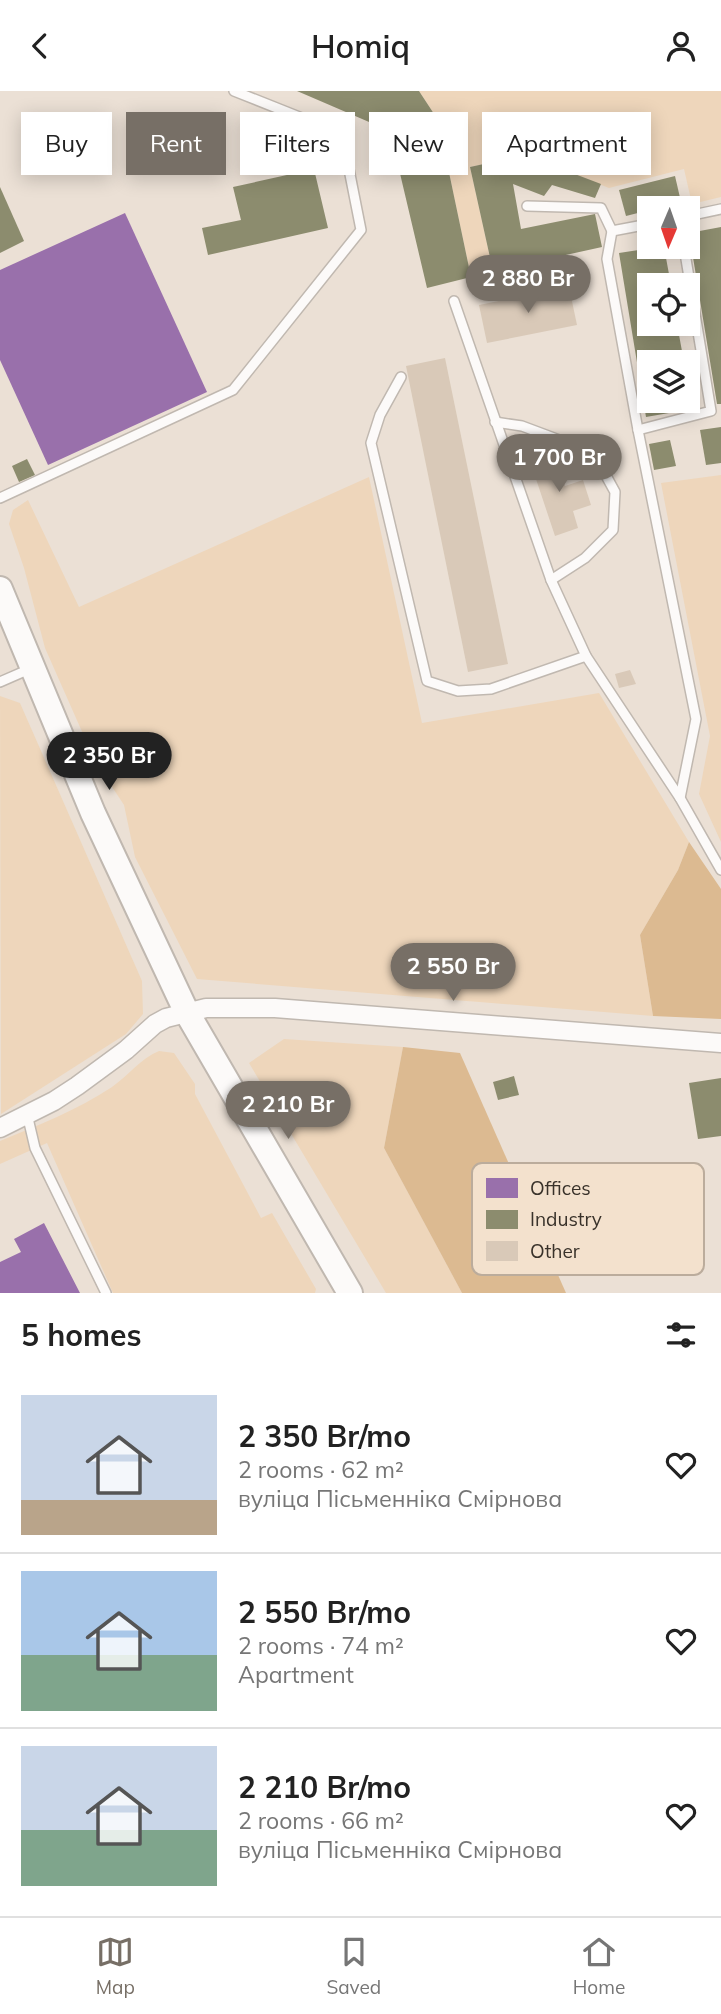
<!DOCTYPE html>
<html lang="en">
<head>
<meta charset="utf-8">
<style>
  body { margin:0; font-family:Mulish,sans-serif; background:#f2f2f2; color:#222; height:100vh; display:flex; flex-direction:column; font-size:26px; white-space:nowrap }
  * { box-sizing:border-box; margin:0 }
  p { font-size:23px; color:#767676 }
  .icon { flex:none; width:38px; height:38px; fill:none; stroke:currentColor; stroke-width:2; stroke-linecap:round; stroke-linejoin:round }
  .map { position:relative; height:1202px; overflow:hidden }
  .sheet { display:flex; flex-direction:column; background:#fff; flex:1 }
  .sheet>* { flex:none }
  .guide { position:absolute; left:21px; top:21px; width:679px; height:63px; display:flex; gap:14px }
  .needle { width:46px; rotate:182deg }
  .controls { position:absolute; left:637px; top:105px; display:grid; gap:14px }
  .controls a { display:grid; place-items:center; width:63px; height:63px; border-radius:0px; background:#fff; box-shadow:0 4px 18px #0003; font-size:35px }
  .price { position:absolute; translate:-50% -60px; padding:0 16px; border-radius:24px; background:#776f66; color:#fff; font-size:23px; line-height:46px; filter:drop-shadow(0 2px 4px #0008) }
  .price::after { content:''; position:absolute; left:50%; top:42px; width:21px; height:16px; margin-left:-10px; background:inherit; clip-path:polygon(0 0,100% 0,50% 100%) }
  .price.current { background:#222; color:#fff }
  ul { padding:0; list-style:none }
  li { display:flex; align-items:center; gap:21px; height:175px; padding:0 21px }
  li+li { border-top:2px solid #e0e0e0 }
  li span { display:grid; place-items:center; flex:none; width:196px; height:140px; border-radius:0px; color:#555 }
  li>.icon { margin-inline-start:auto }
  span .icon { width:84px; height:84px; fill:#fffc; stroke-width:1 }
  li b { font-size:30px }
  h2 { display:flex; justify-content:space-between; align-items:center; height:84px; padding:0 21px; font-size:30px }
  .chip { padding:0 24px; border-radius:0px; background:#fff; box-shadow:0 4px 18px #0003; font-size:24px; line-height:63px }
  .chip.current { background:#776f66; color:#fff }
  header { display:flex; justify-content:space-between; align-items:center; height:91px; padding:0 21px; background:#fff; font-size:32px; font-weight:600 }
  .dock { display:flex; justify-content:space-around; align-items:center; height:98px; border-top:2px solid #e0e0e0; background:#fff; font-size:19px; color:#767676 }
  .dock a { display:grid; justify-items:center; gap:4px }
  .dock .current { color:#776f66 }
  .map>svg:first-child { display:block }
</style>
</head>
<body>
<header><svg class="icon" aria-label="back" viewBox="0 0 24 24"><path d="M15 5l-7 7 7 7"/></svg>Homiq<svg class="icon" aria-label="person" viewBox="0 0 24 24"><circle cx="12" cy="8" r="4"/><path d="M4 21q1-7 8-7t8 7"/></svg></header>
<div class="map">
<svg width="721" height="1202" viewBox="0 0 721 1202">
  <rect width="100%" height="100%" fill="#ebe0d5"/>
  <g fill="#eed6bb">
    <path d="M 419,0 L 721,0 L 721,106 L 692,113 L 684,78 L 609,97 L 526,64 L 470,76 L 493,180 L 471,186 L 438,29 Z"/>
    <path d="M 721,384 L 721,751 L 699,703 L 710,645 L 661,392 Z"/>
    <path d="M 369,386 L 422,632 L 599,602 L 689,751 L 678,779 L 640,844 L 653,925 L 197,888 L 135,766 L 124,714 L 95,670 L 45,557 L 24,477 L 9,433 L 13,419 L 28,409 L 79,516 Z"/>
    <path d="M 0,605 L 20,612 L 142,890 L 143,923 L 126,943 L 1,1023 Z"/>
    <path d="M 284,948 L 403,956 L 384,1057 L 462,1202 L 386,1202 L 249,972 Z"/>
    <path d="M 159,960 L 174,962 L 195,993 L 195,1003 L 261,1127 L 272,1122 L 316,1198 L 315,1202 L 113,1202 L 47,1052 L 0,1073 L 0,1050 C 39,1034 77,1019 112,996 C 129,984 140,968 159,960 Z"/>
  </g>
  <g fill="#dcba91">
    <path d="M 689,751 L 721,798 L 721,928 L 653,925 L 640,844 L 678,779 Z"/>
    <path d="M 403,956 L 460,962 L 566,1202 L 462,1202 L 384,1057 Z"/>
  </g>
  <g fill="#9970ab">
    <path d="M 125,122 L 207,301 L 48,374 L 0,269 L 0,179 Z"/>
    <path d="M 44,1132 L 80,1202 L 0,1202 L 0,1171 L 21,1161 L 14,1148 Z"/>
  </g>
  <g fill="#8c8c6e">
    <path d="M 297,0 L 419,0 L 438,29 L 471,186 L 427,197 L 390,40 Z"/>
    <path d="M 525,64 L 601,93 L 595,107 L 552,94 L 544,105 L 513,93 L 521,138 L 595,123 L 602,156 L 493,180 L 470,76 Z"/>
    <path d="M 314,78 L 328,137 L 208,164 L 202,137 L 241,129 L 233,96 Z"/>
    <path d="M 675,85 L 681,111 L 626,125 L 619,99 Z"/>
    <path d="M 0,96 L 24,150 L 0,162 Z"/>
    <path d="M 721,136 L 721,313 L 717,313 L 689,142 Z"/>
    <path d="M 658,156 L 664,156 L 671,194 L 649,194 L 649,233 L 677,233 L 684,271 L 649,271 L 649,310 L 688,310 L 689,304 L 692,318 L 646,326 L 619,162 Z"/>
    <path d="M 721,336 L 721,372 L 706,374 L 700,339 Z"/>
    <path d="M 670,349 L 676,375 L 654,379 L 649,353 Z"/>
    <path d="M 27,368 L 35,384 L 19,391 L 12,375 Z"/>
    <path d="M 514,985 L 519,1004 L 498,1009 L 493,991 Z"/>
    <path d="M 721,987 L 721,1045 L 698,1048 L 689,992 Z"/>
  </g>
  <g fill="#d9c9b8">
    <path d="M 569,196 L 577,234 L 487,252 L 479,214 Z"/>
    <path d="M 445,267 L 508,573 L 468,581 L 406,275 Z"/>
    <path d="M 555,362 L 565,395 L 583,389 L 591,414 L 573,420 L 578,437 L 555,445 L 530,370 Z"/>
    <path d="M 630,579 L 636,593 L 619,597 L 615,583 Z"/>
  </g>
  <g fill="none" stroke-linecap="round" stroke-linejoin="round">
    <defs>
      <g id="service">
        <path d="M 527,115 L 601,117 L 612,140 L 649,133"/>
        <path d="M 688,125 L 721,118"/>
        <path d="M 612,140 L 607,168 L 638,339 L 696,628 L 680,707"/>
        <path d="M 454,210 L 551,489 L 586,565 L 680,707 L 721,779"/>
        <path d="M 401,286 L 380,324 L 371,352 L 427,590 L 458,600 L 491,598 L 586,565"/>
        <path d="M 495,331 L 522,335 L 570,353 L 598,370 L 615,401 L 613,439 L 585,467 L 551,489"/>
        <path d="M 638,339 L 711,320 L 684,156"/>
        <path d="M 0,407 L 233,299 L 361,139 L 342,43 L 234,0"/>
        <path d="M 0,591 L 32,577"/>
        <path d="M 27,1023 L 35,1057 L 106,1202"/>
      </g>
      <path id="minor" d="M 0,1037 L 54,1010 L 77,995 L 126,959 L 155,933 L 166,927 L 206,917 L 275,917 L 721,952"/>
      <path id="secondary" d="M 0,498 L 93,722 L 186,920 L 350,1202"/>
    </defs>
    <use href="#service" stroke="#c0b8b0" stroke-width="12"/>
    <use href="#minor" stroke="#c0b8b0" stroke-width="21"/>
    <use href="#secondary" stroke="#c0b8b0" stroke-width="28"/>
    <use href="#service" stroke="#fcfaf9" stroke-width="9"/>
    <use href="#minor" stroke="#fcfaf9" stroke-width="18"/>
    <use href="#secondary" stroke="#fcfaf9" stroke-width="24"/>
  </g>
  <rect x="472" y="1072" width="232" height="112" rx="10" fill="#f3e1cd" stroke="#bbac9c" stroke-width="2"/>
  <rect x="486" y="1087" width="32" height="20" fill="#9970ab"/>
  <rect x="486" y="1119" width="32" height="19" fill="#8c8c6e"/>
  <rect x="486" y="1150" width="32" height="20" fill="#d9c9b8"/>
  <g font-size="19" fill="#39322a">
    <text x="530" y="1104">Offices</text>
    <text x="530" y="1135">Industry</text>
    <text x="530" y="1167">Other</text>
  </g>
</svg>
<div class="controls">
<a><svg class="needle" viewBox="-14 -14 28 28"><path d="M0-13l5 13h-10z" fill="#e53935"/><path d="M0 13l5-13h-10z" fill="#767676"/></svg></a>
<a><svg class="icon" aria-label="locate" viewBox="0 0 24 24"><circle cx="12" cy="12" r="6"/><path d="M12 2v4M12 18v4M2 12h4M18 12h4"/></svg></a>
<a><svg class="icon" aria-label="layers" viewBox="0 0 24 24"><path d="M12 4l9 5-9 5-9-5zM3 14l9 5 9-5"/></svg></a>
</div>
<b class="price" style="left:528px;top:224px">2 880 Br</b>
<b class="price" style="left:559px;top:403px">1 700 Br</b>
<b class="price current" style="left:109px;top:701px">2 350 Br</b>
<b class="price" style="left:453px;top:912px">2 550 Br</b>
<b class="price" style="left:288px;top:1050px">2 210 Br</b>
<div class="guide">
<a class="chip">Buy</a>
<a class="chip current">Rent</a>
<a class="chip">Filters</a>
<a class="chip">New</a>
<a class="chip">Apartment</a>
</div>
</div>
<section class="sheet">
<h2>5 homes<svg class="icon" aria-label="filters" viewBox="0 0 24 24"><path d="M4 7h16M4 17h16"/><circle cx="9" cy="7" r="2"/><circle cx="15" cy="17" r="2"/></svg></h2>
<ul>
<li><span style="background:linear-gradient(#c9d6e8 75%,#b9a48a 0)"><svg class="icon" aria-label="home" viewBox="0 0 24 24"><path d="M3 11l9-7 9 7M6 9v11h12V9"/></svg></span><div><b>2 350 Br/mo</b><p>2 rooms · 62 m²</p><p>вуліца Пісьменніка Смірнова</p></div><svg class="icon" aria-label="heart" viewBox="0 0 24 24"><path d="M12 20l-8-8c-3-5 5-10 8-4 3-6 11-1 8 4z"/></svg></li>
<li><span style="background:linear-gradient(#a9c7e8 60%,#7fa58c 0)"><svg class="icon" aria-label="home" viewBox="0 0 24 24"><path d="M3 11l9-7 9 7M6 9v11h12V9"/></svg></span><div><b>2 550 Br/mo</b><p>2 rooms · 74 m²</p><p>Apartment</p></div><svg class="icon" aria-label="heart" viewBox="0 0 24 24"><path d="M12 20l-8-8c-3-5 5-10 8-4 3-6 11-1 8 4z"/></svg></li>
<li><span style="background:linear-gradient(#c9d6e8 60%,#7fa58c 0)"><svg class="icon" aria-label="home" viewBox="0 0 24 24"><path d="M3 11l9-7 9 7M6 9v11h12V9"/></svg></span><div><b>2 210 Br/mo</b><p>2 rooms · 66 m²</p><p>вуліца Пісьменніка Смірнова</p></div><svg class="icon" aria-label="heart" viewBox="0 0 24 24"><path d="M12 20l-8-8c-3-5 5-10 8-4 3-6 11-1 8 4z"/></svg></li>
</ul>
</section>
<nav class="dock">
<a class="current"><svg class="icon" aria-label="map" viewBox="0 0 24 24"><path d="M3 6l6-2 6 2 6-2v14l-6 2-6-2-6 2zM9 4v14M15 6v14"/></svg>Map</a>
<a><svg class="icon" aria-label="saved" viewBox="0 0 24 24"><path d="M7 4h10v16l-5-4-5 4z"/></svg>Saved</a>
<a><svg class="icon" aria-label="home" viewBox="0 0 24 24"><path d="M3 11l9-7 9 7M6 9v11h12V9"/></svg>Home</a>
</nav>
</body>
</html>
